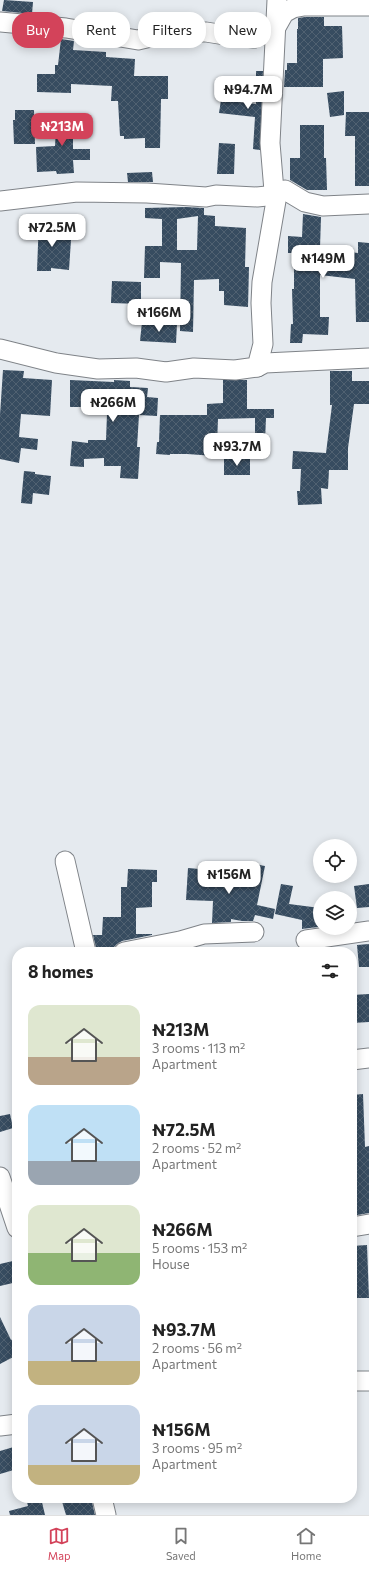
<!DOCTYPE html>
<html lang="en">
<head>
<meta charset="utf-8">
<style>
  body { margin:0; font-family:Commissioner,sans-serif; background:#f2f2f2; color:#222; height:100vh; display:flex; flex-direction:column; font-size:15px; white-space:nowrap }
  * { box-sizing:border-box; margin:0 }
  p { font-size:13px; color:#767676 }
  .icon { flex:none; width:22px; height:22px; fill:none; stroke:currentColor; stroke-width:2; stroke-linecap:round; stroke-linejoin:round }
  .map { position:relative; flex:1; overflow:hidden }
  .details { position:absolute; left:12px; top:947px; width:345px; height:556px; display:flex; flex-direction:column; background:#fff; border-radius:16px; box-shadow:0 2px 10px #0003 }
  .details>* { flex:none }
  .guide { position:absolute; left:12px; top:12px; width:345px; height:36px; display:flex; gap:8px }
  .controls { position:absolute; left:313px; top:839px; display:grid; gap:8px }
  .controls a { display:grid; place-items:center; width:44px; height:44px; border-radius:50%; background:#fff; box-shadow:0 2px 10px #0003; font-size:20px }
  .price { position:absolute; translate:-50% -34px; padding:0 9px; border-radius:8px; background:#fff; color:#222; font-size:13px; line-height:26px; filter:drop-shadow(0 1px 2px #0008) }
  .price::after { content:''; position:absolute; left:50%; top:24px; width:12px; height:9px; margin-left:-6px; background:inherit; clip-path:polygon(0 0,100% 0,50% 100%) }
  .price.active { background:#d3435a; color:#fff }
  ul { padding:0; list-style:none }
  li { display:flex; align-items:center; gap:12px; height:100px; padding:0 16px }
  li span { display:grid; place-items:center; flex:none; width:112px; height:80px; border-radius:12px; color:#555 }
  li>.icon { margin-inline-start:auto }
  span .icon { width:48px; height:48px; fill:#fffc; stroke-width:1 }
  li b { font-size:17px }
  h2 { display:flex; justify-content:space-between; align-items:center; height:48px; padding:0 16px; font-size:17px }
  .pill { padding:0 14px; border-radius:16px; background:#fff; box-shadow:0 2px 10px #0003; font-size:14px; line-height:36px }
  .pill.active { background:#d3435a; color:#fff }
  .menu { display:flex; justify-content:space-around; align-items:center; height:56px; border-top:1px solid #e0e0e0; background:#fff; font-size:11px; color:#767676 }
  .menu a { display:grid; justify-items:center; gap:2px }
  .menu .active { color:#d3435a }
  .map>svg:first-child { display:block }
</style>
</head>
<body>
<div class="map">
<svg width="369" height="1515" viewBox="0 0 369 1515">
  <defs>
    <pattern id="building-cross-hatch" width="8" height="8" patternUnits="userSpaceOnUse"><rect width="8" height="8" fill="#374c60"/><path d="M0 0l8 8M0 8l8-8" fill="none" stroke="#506171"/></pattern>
  </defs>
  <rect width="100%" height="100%" fill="#e5eaef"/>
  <g fill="url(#building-cross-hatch)" fill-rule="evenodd">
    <path d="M 4,0 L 33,2 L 32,14 L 2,11 Z"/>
    <path d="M 305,17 L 324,17 L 324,26 L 342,26 L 343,58 L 323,59 L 323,87 L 284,87 L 285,70 L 287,70 L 287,63 L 297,63 L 297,29 L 298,29 L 298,18 Z"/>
    <path d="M 61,39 L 74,41 L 73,50 L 106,52 L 106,57 L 135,59 L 134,76 L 168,76 L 168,99 L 161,99 L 160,148 L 145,148 L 145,138 L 124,139 L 124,136 L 120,136 L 118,101 L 111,101 L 112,86 L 71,84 L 71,93 L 37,92 L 37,74 L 55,74 L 55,65 L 58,65 Z"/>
    <path d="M 256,71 L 263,71 L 260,150 L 253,149 L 255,117 L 219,113 L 221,100 L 256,104 Z"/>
    <path d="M 344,91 L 344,115 L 330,117 L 327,93 Z"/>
    <path d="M 15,110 L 34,110 L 35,144 L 14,144 L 13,120 L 15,120 Z"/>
    <path d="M 346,112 L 369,112 L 369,186 L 355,186 L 355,136 L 345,136 Z"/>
    <path d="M 57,113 L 85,114 L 84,125 L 73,124 L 73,149 L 90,149 L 90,160 L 73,160 L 74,173 L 57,174 L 56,171 L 37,172 L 36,147 L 55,146 Z"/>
    <path d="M 300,125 L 324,125 L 324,158 L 326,158 L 327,190 L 307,190 L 290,180 L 290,158 L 300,158 Z"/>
    <path d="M 219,143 L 235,144 L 234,174 L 217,174 Z"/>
    <path d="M 152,172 L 153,182 L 128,182 L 127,173 Z"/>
    <path d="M 186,207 L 204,208 L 204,215 L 215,216 L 215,226 L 246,228 L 245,267 L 249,267 L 248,307 L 224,305 L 224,291 L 219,291 L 219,279 L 194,280 L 193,332 L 180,331 L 181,263 L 160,262 L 160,278 L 144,278 L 145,246 L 162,246 L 162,219 L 145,218 L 145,208 ZM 198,216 L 197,250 L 177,250 L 177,219 Z"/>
    <path d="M 303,214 L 321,217 L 320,248 L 358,253 L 358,242 L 369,243 L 369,322 L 356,322 L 355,279 L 320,275 L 320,317 L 329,317 L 328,335 L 303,334 L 302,343 L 290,343 L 291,324 L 293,324 L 292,289 L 294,289 L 294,253 L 288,253 L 288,236 L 302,237 Z"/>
    <path d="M 39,218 L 53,218 L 53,238 L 71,240 L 69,270 L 51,268 L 51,271 L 37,271 Z"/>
    <path d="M 112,281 L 141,282 L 141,304 L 111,303 Z"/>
    <path d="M 142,322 L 177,324 L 176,343 L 140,341 Z"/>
    <path d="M 3,370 L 24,371 L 23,378 L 52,380 L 50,416 L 21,414 L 19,437 L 38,439 L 37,450 L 21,448 L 19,463 L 0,459 L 0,415 Z"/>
    <path d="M 330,371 L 352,371 L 352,381 L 369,381 L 369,404 L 354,404 L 348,448 L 348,470 L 329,470 L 328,489 L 321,488 L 322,504 L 298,505 L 297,491 L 300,491 L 301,469 L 292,469 L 293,451 L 326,453 L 332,405 L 330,405 Z"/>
    <path d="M 70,380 L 114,382 L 114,380 L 130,381 L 130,387 L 148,388 L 147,397 L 158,398 L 157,416 L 139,415 L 137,447 L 140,447 L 138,479 L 120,478 L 121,466 L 104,466 L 104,458 L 84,459 L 84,467 L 70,466 L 72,441 L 88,443 L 88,440 L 106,440 L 107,414 L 87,412 L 87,407 L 70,407 Z"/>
    <path d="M 223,380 L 247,380 L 247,409 L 274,409 L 274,418 L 266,418 L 265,441 L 255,441 L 255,418 L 218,419 L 217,444 L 230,445 L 229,457 L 187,454 L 170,454 L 170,455 L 156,454 L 157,442 L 159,442 L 160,415 L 207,415 L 207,404 L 223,403 Z"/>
    <path d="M 224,458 L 250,459 L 250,475 L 224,475 Z"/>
    <path d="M 24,471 L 35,472 L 35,474 L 51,476 L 49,495 L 33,493 L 32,504 L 21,503 Z"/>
    <path d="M 254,864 L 265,866 L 257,905 L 275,909 L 273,919 L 255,915 L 253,921 L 242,921 L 231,919 L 231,922 L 212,923 L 213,901 L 186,900 L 188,868 L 211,870 L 211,874 L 252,878 Z"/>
    <path d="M 128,869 L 157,870 L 157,882 L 152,882 L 152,907 L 136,908 L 136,934 L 152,934 L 152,935 L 122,941 L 117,944 L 114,947 L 96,948 L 93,935 L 102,935 L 103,917 L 121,917 L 121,887 L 127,887 Z"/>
    <path d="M 281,884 L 293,886 L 289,904 L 320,908 L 320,920 L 318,920 L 318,927 L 302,929 L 302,920 L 275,914 Z"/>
    <path d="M 369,884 L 369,907 L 357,908 L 354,886 Z"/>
    <path d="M 369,944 L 369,967 L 359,967 L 357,945 Z"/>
    <path d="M 369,994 L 369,1022 L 352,1023 L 352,995 Z"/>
    <path d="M 363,1094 L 365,1147 L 369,1146 L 369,1213 L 352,1216 L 352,1095 Z"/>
    <path d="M 10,1114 L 13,1128 L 0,1132 L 0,1116 Z"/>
    <path d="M 367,1245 L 369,1298 L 352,1298 L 352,1246 Z"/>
    <path d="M 17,1260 L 17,1282 L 0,1286 L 0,1264 Z"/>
    <path d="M 0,1317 L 11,1340 L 17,1337 L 17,1355 L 0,1364 Z"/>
    <path d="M 17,1446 L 17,1469 L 0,1474 L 0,1451 Z"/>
    <path d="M 26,1498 L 41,1498 L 45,1515 L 10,1515 L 9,1511 L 28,1506 Z"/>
    <path d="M 61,1498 L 91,1498 L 95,1515 L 66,1515 Z"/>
  </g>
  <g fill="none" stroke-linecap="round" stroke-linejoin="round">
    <defs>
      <g id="minor">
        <path d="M 0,22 L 66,28 L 138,40 L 168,33 L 182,32 L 206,32 L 225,35 L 254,38 L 275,29 L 284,13 L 293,8 L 304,6 L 369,6"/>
        <path d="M 0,201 L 77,192 L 147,193 L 206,197 L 216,195 L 257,197 L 277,195 L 281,191 L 285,190 L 305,202 L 323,206 L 369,204"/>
        <path d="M 0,349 L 56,363 L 98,369 L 136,368 L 166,372 L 194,368 L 235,370 L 257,367 L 263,344 L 261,303 L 262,282 L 277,195 L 274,191 L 270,143 L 277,0"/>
        <path d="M 257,367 L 265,363 L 369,358"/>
        <path d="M 65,861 L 86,952"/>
        <path d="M 306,940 L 369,931"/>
        <path d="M 124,952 L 180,941 L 204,934 L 254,932"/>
        <path d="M 352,1060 L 369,1058"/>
        <path d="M 0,1177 L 17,1228"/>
        <path d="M 352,1227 L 369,1224"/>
        <path d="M 352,1381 L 369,1381"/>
        <path d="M 0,1426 L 17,1424"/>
        <path d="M 102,1498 L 106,1515"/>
      </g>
    </defs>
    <use href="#minor" stroke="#7f8388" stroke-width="21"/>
    <use href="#minor" stroke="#fff" stroke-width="19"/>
  </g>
</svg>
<div class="controls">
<a><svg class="icon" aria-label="locate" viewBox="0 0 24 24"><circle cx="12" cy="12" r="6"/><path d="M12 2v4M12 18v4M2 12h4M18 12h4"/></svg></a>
<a><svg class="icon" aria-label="layers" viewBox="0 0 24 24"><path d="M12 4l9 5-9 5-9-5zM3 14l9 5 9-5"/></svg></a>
</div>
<b class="price" style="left:248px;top:110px">₦94.7M</b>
<b class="price active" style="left:62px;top:147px">₦213M</b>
<b class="price" style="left:52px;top:248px">₦72.5M</b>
<b class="price" style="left:323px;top:279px">₦149M</b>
<b class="price" style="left:159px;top:333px">₦166M</b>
<b class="price" style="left:113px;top:423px">₦266M</b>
<b class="price" style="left:237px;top:467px">₦93.7M</b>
<b class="price" style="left:229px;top:895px">₦156M</b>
<div class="guide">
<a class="pill active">Buy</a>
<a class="pill">Rent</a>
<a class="pill">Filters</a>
<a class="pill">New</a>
</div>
<section class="details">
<h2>8 homes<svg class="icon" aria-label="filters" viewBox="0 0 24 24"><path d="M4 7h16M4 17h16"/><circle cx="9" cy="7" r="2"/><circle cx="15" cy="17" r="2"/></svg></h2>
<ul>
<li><span style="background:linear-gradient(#dfe7d0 65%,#b9a48a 0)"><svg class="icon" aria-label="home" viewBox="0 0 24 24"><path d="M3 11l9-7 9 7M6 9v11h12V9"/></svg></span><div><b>₦213M</b><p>3 rooms · 113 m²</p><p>Apartment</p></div></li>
<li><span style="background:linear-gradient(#bfe0f5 70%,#9aa5b1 0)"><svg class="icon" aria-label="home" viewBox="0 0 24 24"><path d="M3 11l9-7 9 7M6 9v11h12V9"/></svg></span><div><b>₦72.5M</b><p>2 rooms · 52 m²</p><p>Apartment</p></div></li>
<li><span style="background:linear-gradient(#dfe7d0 60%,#8fb573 0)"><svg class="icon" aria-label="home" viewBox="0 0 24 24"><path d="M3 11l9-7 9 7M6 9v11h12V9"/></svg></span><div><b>₦266M</b><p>5 rooms · 153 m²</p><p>House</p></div></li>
<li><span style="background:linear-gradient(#c9d6e8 70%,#c2b280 0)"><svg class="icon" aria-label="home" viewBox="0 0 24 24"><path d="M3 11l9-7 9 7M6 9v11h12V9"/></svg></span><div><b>₦93.7M</b><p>2 rooms · 56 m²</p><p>Apartment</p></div></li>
<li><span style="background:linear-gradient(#c9d6e8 75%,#c2b280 0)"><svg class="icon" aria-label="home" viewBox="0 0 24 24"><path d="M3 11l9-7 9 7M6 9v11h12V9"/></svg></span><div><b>₦156M</b><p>3 rooms · 95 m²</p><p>Apartment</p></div></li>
</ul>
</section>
</div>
<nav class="menu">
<a class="active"><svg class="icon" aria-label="map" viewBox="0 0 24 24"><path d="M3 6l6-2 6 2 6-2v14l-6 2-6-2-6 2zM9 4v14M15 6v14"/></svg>Map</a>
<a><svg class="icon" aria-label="saved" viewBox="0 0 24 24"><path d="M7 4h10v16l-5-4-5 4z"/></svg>Saved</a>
<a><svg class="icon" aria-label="home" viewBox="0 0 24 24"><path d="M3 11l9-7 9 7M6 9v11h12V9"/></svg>Home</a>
</nav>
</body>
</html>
